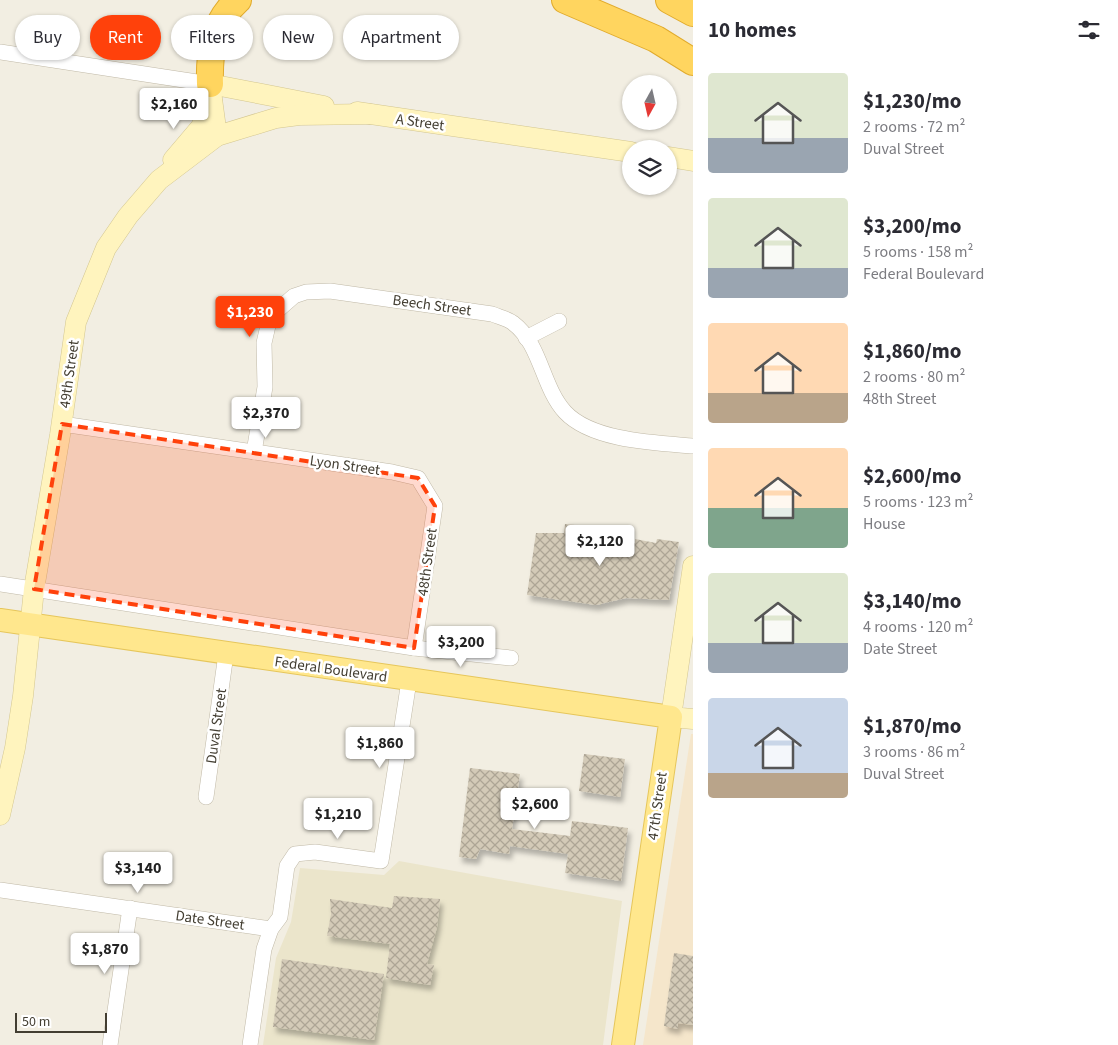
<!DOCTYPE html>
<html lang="en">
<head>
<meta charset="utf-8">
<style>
  body { margin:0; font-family:"Source Sans 3",sans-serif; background:#f7f7f7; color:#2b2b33; height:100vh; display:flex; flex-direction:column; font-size:19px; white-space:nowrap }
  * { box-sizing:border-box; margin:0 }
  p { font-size:16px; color:#7c7c81 }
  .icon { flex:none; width:28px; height:28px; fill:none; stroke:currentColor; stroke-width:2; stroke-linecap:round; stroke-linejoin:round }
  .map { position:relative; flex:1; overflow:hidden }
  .panel { display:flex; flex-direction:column; background:#fff; width:425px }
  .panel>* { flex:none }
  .hud { position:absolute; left:15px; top:15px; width:475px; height:45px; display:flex; gap:10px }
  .needle { width:32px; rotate:188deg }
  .buttons { position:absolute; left:622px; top:75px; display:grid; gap:10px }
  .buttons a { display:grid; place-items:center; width:55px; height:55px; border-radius:50%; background:#fff; box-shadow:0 1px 4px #0004; font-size:25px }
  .scale { position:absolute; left:15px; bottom:12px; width:92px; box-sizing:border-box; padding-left:5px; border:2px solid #433e32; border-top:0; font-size:14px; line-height:18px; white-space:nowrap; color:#433e32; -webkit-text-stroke:4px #fff; paint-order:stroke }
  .price { position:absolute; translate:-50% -42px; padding:0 11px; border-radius:5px; background:#fff; color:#222; font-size:16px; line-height:32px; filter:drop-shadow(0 1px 2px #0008) }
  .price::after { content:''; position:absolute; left:50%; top:30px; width:15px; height:11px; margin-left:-8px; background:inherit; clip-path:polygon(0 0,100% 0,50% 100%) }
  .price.current { background:#ff410b; color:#fff }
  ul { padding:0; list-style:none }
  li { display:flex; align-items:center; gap:15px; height:125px; padding:0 15px }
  li span { display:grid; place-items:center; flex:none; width:140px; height:100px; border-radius:5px; color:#555 }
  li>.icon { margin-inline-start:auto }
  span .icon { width:60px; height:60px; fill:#fffc; stroke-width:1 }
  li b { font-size:21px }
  h2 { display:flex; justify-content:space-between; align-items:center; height:60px; padding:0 15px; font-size:21px }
  .tag { padding:0 18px; border-radius:22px; background:#fff; box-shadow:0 1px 4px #0004; font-size:18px; line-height:45px }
  .tag.current { background:#ff410b; color:#fff }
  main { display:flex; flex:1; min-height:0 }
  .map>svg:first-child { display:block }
</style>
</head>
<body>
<main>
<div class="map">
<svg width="693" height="1045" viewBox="0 0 693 1045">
  <defs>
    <pattern id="building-cross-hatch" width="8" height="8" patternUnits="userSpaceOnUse" patternTransform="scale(1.25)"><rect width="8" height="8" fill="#d3cab7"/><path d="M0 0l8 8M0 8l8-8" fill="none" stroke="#ada595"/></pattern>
    <filter id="shadow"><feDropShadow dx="3" dy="5.5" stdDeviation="2.5" flood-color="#0004"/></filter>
  </defs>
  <rect width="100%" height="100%" fill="#f2eee2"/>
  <path fill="#f5e6cb" d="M 691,734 L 693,734 L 693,1045 L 643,1045 Z"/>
  <path fill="#ebe5cb" d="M 399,861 L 622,901 L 603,1045 L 263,1045 L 276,958 L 291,922 L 300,868 L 384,875 Z"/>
  <g fill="url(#building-cross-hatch)" filter="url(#shadow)">
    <path d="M 565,524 L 594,527 L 593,533 L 608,535 L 608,539 L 635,543 L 635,539 L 656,543 L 657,539 L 679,542 L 669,600 L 626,598 L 596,605 L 527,595 L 536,533 L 564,533 Z"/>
    <path d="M 584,754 L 625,759 L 620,797 L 579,791 Z"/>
    <path d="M 470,768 L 520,774 L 512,829 L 570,836 L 572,821 L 628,828 L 621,881 L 565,873 L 568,854 L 510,846 L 509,854 L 480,849 L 476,859 L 459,857 Z"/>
    <path d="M 394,896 L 440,899 L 437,927 L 427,964 L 434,965 L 430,985 L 386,978 L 390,944 L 327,936 L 331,914 L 330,899 L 392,908 Z"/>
    <path d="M 674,953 L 693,956 L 693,1025 L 678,1023 L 678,1029 L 664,1026 Z"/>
    <path d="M 282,959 L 384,974 L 374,1040 L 273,1027 Z"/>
  </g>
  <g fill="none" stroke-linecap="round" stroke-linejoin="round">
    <defs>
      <g id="street">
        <path d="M 0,52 L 210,84"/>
        <path d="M 526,338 L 559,321"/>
        <path d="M 62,424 L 392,472 L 418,478 L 435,506 L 414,648"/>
        <path d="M 254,452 L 265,387 L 264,343 L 270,317 L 294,296 L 306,292 L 330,291 L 492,314 C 499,317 508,319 513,323 C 541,344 542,387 565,412 C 592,441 656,443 693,446"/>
        <path d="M 0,584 L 414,648 L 511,658"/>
        <path d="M 206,797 L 226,654"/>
        <path d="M 0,890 L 271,929"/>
        <path d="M 110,1045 L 130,908"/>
        <path d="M 250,1045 L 264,949 L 271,929 L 280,917 L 287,866 L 295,854 L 315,852 L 381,861 L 409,681"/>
      </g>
      <g id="secondary">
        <path d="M 357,112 L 631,152"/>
        <path d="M 217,136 L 210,84 L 324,106"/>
        <path d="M 669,157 L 693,161"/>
        <path d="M 173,160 L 201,127 L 212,101"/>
        <path d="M 693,566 L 671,717 L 693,719"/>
        <path d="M 0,815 L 15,748 L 23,696 L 34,589 L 60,435 L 76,322 L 106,248 L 128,216 L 159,180 L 217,136 L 276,118 L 299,115 L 370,114"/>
      </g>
      <path id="primary" d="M 0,620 L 671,717 L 623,1045"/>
      <g id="highway">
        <path d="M 565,0 L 656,39 L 693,62"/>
        <path d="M 669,0 L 693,13"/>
        <path d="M 210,84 C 209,53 213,22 238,0"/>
      </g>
    </defs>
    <use href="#street" stroke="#c0b9a7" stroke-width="16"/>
    <use href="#secondary" stroke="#d3c690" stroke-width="21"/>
    <use href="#primary" stroke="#e6c65b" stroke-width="24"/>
    <use href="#highway" stroke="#e1ab2d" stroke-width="28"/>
    <use href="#street" stroke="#fff" stroke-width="15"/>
    <use href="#secondary" stroke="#fff4be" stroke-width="20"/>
    <use href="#primary" stroke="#ffe78d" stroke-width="22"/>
    <use href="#highway" stroke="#ffd55f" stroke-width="26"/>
  </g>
  <path fill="#ff410b" fill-opacity="0.2" stroke="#ff410b" stroke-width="4" stroke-dasharray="10 6" stroke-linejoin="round" d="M 62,424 L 418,478 L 435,506 L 414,648 L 34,589 Z"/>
  <g text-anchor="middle" stroke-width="5" stroke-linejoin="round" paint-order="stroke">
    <g font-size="15" fill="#433e32" stroke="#fff">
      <text transform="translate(420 122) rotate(8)" y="5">A Street</text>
      <text transform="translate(432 305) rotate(8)" y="5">Beech Street</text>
      <text transform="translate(69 374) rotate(-82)" y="5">49th Street</text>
      <text transform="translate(345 465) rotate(8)" y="5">Lyon Street</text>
      <text transform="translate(427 562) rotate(-82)" y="5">48th Street</text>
      <text transform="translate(331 669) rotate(8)" y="5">Federal Boulevard</text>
      <text transform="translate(216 726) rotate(-82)" y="5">Duval Street</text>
      <text transform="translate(657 806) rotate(-82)" y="5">47th Street</text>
      <text transform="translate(210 920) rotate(8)" y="5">Date Street</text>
    </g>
  </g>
</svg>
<div class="buttons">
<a><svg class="needle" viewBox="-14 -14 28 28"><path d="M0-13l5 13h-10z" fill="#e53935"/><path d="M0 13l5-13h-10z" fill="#7c7c81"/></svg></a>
<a><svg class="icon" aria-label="layers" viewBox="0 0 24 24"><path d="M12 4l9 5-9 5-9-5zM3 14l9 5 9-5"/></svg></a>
</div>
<div class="scale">50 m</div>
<b class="price" style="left:174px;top:130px">$2,160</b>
<b class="price current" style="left:250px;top:338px">$1,230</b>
<b class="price" style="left:266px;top:439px">$2,370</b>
<b class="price" style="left:600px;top:567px">$2,120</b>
<b class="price" style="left:461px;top:668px">$3,200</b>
<b class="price" style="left:380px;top:769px">$1,860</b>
<b class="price" style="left:535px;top:830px">$2,600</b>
<b class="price" style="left:338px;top:840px">$1,210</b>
<b class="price" style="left:138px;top:894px">$3,140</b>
<b class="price" style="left:105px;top:975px">$1,870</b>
<div class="hud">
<a class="tag">Buy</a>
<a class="tag current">Rent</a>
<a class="tag">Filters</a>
<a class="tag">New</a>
<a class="tag">Apartment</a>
</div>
</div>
<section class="panel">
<h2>10 homes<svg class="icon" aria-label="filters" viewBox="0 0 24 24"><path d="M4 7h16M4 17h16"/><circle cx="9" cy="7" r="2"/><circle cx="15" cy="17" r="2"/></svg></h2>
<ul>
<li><span style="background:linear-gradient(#dfe7d0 65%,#9aa5b1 0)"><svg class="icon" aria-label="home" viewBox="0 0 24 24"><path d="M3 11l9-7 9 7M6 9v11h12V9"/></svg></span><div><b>$1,230/mo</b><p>2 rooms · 72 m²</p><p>Duval Street</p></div></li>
<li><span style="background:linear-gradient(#dfe7d0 70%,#9aa5b1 0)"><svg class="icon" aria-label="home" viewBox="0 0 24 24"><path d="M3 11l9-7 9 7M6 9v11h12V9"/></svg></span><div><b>$3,200/mo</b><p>5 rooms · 158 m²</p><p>Federal Boulevard</p></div></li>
<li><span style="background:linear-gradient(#ffd9b3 70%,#b9a48a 0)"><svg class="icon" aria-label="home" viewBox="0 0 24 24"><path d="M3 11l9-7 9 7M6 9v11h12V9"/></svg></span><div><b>$1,860/mo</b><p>2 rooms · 80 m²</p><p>48th Street</p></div></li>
<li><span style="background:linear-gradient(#ffd9b3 60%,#7fa58c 0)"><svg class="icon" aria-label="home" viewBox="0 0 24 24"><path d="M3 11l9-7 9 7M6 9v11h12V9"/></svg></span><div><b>$2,600/mo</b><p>5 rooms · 123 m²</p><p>House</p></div></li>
<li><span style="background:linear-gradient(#dfe7d0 70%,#9aa5b1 0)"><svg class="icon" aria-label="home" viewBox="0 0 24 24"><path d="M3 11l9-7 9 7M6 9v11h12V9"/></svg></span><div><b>$3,140/mo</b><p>4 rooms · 120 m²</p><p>Date Street</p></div></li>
<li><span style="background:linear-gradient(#c9d6e8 75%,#b9a48a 0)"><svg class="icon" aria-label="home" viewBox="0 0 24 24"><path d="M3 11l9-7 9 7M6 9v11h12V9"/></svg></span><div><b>$1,870/mo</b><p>3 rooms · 86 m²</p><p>Duval Street</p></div></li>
</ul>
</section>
</main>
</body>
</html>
